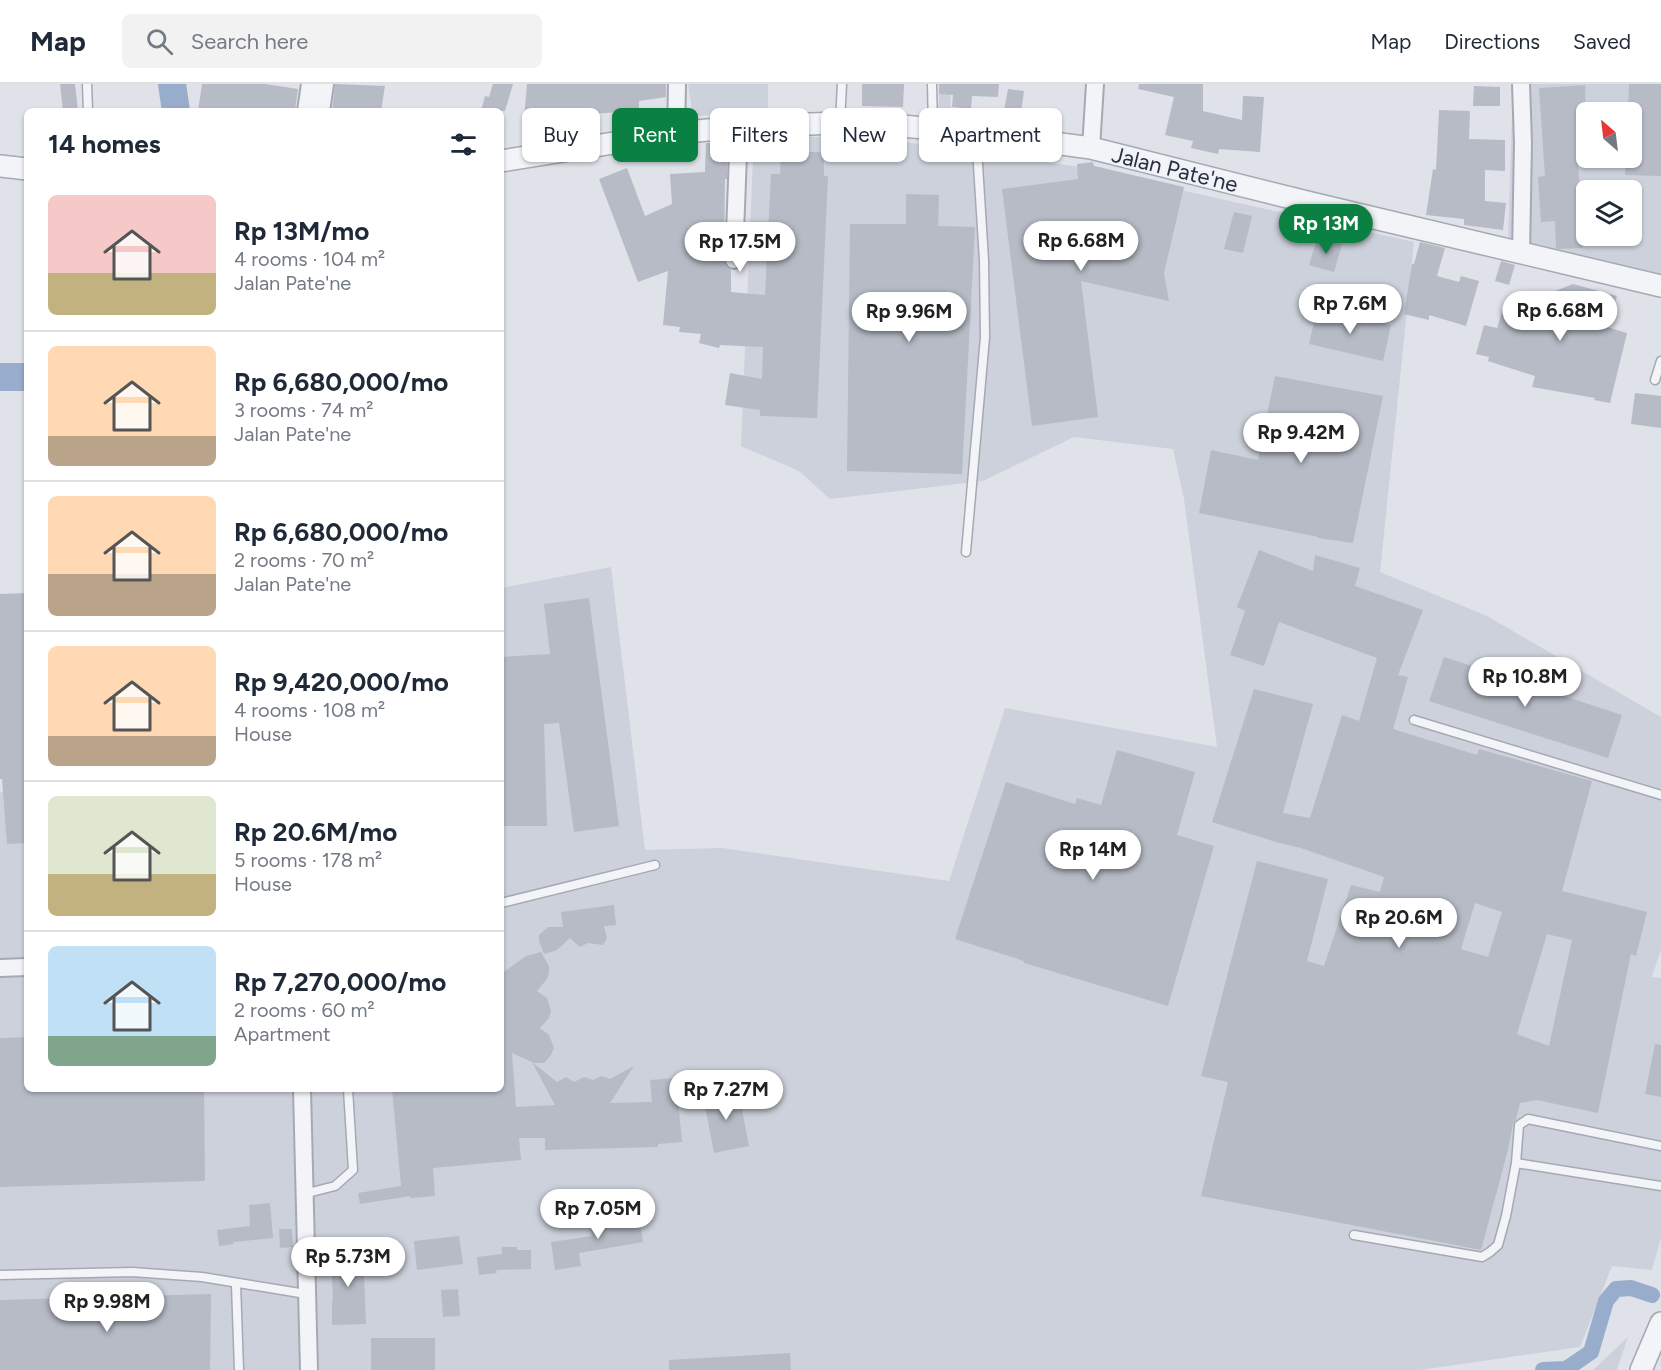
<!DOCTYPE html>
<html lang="en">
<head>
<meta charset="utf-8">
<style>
  body { margin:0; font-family:Figtree,sans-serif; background:#f2f2f3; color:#1f2937; height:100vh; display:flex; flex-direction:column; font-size:22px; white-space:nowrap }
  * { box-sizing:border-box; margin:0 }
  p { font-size:20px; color:#747a83 }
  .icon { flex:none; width:33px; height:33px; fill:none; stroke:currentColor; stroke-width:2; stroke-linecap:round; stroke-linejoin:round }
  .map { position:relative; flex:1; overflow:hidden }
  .side { position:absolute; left:24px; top:24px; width:480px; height:984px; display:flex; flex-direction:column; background:#fff; border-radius:9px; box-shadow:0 2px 4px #0004 }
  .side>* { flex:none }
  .banner { position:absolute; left:522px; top:24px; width:570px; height:54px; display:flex; gap:12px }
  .needle { width:39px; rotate:332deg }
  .fabs { position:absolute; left:1576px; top:18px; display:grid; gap:12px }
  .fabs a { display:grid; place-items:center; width:66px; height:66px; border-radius:9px; background:#fff; box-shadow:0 2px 4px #0004; font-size:30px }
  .price { position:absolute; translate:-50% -51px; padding:0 14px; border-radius:21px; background:#fff; color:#222; font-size:20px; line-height:39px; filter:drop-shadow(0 2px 3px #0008) }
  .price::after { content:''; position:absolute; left:50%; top:36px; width:18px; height:14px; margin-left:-9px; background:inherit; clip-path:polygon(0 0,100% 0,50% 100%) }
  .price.on { background:#0b8043; color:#fff }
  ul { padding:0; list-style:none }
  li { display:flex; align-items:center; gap:18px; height:150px; padding:0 24px }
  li+li { border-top:2px solid #e0e1e3 }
  li span { display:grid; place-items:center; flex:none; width:168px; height:120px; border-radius:9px; color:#555 }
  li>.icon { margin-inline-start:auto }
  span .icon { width:72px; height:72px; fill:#fffc; stroke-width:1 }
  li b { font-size:26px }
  h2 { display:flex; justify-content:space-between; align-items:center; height:72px; padding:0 24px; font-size:26px }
  .chip { padding:0 21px; border-radius:9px; background:#fff; box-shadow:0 2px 4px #0004; font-size:21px; line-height:54px }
  .chip.on { background:#0b8043; color:#fff }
  header { display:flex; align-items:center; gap:36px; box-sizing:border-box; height:84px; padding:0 30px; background:#fff; border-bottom:2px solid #e0e1e3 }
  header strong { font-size:28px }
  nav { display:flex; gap:33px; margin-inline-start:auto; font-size:21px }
  .search { width:420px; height:54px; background:#f2f2f3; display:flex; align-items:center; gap:15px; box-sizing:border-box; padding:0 21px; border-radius:9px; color:#747a83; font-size:22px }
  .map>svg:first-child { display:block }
</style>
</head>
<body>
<header>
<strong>Map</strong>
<div class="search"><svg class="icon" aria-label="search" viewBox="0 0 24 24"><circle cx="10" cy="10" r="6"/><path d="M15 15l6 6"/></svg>Search here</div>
<nav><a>Map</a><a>Directions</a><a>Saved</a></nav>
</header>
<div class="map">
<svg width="1661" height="1286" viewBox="0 0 1661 1286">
  <rect width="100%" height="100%" fill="#dfe2e9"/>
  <g fill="#cdd1db" fill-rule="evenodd">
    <path d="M 688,0 L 768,0 L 768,29 L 693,32 Z"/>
    <path d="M 940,0 L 950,0 L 951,31 L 938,29 Z"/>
    <path d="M 1513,0 L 1661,0 L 1661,196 L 1508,155 ZM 1587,28 L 1632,28 L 1632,74 L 1587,74 ZM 1587,106 L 1632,106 L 1632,152 L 1587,152 Z"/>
    <path d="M 754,51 L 883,55 L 1080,83 L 1100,83 L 1185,107 L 1414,158 L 1380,488 L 1487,532 L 1661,633 L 1661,865 L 1652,893 L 1661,894 L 1661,1154 L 1652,1186 L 1612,1182 L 1580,1263 L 1420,1286 L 0,1286 L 0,708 L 27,704 L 27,1005 L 501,1005 L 501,504 L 611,483 L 645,766 L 722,764 L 949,797 L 1005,624 L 1217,663 L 1184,415 L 1173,365 L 1074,353 L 983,397 L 830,415 L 799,387 L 741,362 Z"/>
    <path d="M 1628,1253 L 1617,1286 L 1593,1286 Z"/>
  </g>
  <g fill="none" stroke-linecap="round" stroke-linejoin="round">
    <path stroke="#98adcb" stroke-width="16" d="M 1543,1286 L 1566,1285 L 1591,1268 L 1606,1217 L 1616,1205 L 1631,1204 L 1652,1211"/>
    <g stroke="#98adcb" stroke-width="28">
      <path d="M 172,0 L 176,27"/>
      <path d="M 0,293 L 27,293"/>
    </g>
  </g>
  <g fill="#b6bbc6" fill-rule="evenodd">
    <path d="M 60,0 L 75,0 L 78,27 L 63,27 Z"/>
    <path d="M 202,0 L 265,0 L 298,5 L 295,27 L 198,27 Z"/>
    <path d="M 335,0 L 385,2 L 381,27 L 332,27 Z"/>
    <path d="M 493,0 L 513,0 L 505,27 L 481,27 L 485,12 L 489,13 Z"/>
    <path d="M 527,0 L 666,0 L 666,13 L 639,17 L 639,30 L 619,31 L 619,28 L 593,30 L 594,43 L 546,45 L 547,48 L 523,46 Z"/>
    <path d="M 862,0 L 904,0 L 903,23 L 862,22 Z"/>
    <path d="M 939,0 L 999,0 L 998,13 L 972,12 L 971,25 L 952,23 L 953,11 L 939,10 Z"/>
    <path d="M 1139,0 L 1203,0 L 1203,27 L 1242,36 L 1243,12 L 1264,13 L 1260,68 L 1219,65 L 1218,70 L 1191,64 L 1193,57 L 1165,51 L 1174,13 L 1138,5 Z"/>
    <path d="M 1629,0 L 1661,0 L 1661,92 L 1625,91 L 1626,74 L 1632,74 L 1632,28 L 1628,28 Z"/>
    <path d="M 1585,1 L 1587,80 L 1578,80 L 1583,164 L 1558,165 L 1556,164 L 1555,137 L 1541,138 L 1538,93 L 1545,92 L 1539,4 Z"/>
    <path d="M 1474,2 L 1500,3 L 1500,22 L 1473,22 Z"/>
    <path d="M 1008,5 L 1024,7 L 1021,28 L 1004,26 Z"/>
    <path d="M 1439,26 L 1470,27 L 1469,55 L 1505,56 L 1505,87 L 1485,86 L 1485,117 L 1506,119 L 1503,146 L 1464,141 L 1464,135 L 1426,131 L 1433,85 L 1436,86 Z"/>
    <path d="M 805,53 L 807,68 L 824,68 L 824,92 L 828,92 L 817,334 L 760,332 L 760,326 L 725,321 L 730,289 L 762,295 L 763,263 L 720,261 L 719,264 L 699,259 L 701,250 L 679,248 L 680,243 L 663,241 L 668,187 L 638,198 L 599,95 L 627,84 L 645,132 L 672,120 L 670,90 L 705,88 L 706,59 L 728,59 L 727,95 L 725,95 L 724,176 L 725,181 L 731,186 L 731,208 L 765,211 L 771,90 L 780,90 L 781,73 L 790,73 L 787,54 Z"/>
    <path d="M 1093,78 L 1094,82 L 1184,103 L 1164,189 L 1169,217 L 1081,197 L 1098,333 L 1032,342 L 1002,105 L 1078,95 L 1077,80 Z"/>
    <path d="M 906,110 L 939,111 L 938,142 L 975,143 L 962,390 L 847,387 L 850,140 L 906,140 Z"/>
    <path d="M 1234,128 L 1252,132 L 1243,169 L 1224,165 Z"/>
    <path d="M 1317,155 L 1342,160 L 1334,188 L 1309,181 Z"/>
    <path d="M 1420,158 L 1445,164 L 1437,192 L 1459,198 L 1461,192 L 1479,197 L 1466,242 L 1429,231 L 1429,236 L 1404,230 L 1412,180 L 1414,180 Z"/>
    <path d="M 1501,177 L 1515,181 L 1509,201 L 1495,197 Z"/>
    <path d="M 1573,200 L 1617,212 L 1607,243 L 1627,249 L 1610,319 L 1594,316 L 1595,314 L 1532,303 L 1535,292 L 1488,277 L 1489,273 L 1476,270 L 1484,241 L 1497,244 L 1506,215 L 1522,220 Z"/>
    <path d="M 1317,225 L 1391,241 L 1383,277 L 1309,260 Z"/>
    <path d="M 1275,292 L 1383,312 L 1353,459 L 1318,454 L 1318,453 L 1199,429 L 1211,366 L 1258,376 Z"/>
    <path d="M 1635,309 L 1661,312 L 1661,344 L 1631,340 Z"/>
    <path d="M 1259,466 L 1313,487 L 1315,471 L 1360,484 L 1355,502 L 1423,526 L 1398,591 L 1408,593 L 1393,645 L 1477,671 L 1479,665 L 1592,697 L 1562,807 L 1647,828 L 1636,872 L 1631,870 L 1598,1029 L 1537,1016 L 1520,1019 L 1516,1035 L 1513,1040 L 1508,1066 L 1481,1166 L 1201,1112 L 1228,998 L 1201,992 L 1257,777 L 1328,795 L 1307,877 L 1324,882 L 1351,801 L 1380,808 L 1384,793 L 1301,764 L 1276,758 L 1212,738 L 1254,605 L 1313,620 L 1283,729 L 1310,734 L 1342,631 L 1359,637 L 1377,574 L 1279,538 L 1264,582 L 1230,571 L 1245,527 L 1237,523 ZM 1475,819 L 1502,828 L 1488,873 L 1461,865 ZM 1547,850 L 1572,856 L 1549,962 L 1517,950 Z"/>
    <path d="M 27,509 L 27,759 L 7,760 L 2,695 L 0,695 L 0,510 Z"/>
    <path d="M 589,514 L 619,742 L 574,748 L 559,639 L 544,640 L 547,742 L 501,742 L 501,573 L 550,570 L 544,520 Z"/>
    <path d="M 1444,573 L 1622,631 L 1608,674 L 1429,617 Z"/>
    <path d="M 1117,666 L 1195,688 L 1177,751 L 1214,762 L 1168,922 L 1024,879 L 1024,877 L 955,855 L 1006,698 L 1075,720 L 1077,714 L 1101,721 Z"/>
    <path d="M 614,821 L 616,841 L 604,842 L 607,854 L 603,861 L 588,859 L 580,863 L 570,854 L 557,866 L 544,870 L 539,857 L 539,851 L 548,843 L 563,843 L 561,828 Z"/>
    <path d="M 541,868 L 549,882 L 549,889 L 547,895 L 537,907 L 547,914 L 551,927 L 549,934 L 540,944 L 549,951 L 554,964 L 551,971 L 544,979 L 533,979 L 557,998 L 566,993 L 574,998 L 584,993 L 593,996 L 601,992 L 610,995 L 634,982 L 610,1019 L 652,1018 L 650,996 L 676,994 L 682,1058 L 658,1060 L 658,1063 L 545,1066 L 545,1054 L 519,1054 L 521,1076 L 433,1084 L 435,1112 L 410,1114 L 410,1112 L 360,1120 L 358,1109 L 401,1102 L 392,1005 L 501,1005 L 501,890 L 526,872 ZM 512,969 L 532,978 L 555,1021 L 516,1023 Z"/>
    <path d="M 27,953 L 27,1005 L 204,1005 L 205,1097 L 0,1103 L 0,954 Z"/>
    <path d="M 1655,960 L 1661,961 L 1661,1013 L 1645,1010 Z"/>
    <path d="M 738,1005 L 749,1062 L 714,1069 L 703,1012 Z"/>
    <path d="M 270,1119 L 273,1154 L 233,1158 L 234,1160 L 219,1162 L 217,1146 L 250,1142 L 249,1121 Z"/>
    <path d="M 638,1129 L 643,1158 L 579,1169 L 581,1182 L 555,1186 L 551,1158 L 592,1152 L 589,1137 Z"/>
    <path d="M 279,1145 L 292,1145 L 293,1163 L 280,1164 Z"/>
    <path d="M 459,1152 L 463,1180 L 417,1186 L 414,1157 Z"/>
    <path d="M 502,1163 L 517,1163 L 517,1166 L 531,1166 L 531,1185 L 496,1186 L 497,1189 L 479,1191 L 477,1173 L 502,1170 Z"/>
    <path d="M 363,1166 L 366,1240 L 332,1241 L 332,1217 L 333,1217 L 331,1167 Z"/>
    <path d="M 458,1205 L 460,1232 L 443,1233 L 441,1206 Z"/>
    <path d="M 211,1210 L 210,1286 L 0,1286 L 0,1216 Z"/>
    <rect x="371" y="1254" width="64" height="32"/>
    <path d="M 790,1269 L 791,1286 L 669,1286 L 669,1276 Z"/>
  </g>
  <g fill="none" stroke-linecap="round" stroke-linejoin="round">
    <defs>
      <g id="service">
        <path d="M 87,0 L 88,27"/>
        <path d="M 932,0 L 933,44"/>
        <path d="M 840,38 L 842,0"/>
        <path d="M 1655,296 L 1661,277"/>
        <path d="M 966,468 L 985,253 L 984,176 L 976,49"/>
        <path d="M 1414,636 L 1661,711"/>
        <path d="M 501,819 L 655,781"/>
        <path d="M 1516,1079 L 1661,1102"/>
        <path d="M 304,1110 L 335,1102 L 353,1086 L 348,1005"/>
        <path d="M 1354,1151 L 1482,1173 L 1490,1168 L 1498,1161 L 1506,1132 L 1516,1079 L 1519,1041 L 1528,1035 L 1661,1062"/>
        <path d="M 0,1191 L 132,1188 L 202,1193 L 306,1210"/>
        <path d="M 236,1200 L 239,1286"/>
      </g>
      <g id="minor">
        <path d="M 1521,0 L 1523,59 L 1521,170"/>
        <path d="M 306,27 L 310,0"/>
        <path d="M 321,27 L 325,0"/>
        <path d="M 676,49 L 677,0"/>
        <path d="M 1091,64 L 1095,0"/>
        <path d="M 734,176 L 739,43"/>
        <path d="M 0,884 L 27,883"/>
        <path d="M 302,1005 L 309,1286"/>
      </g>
      <g id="tertiary">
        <path d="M 501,77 L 676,49 L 739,43 L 859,38 L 988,50 L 1091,64 L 1315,120 L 1661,202"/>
        <path d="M 0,82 L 27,85"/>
        <path d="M 1641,1286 L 1661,1239"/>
      </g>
    </defs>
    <use href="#service" stroke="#a4a9b3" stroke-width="11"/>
    <use href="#minor" stroke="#a4a9b3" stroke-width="20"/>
    <use href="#tertiary" stroke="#a4a9b3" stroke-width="24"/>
    <use href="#service" stroke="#f2f4f7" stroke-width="8"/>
    <use href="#minor" stroke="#f2f4f7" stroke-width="16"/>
    <use href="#tertiary" stroke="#f2f4f7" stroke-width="21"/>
  </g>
  <g text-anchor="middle" stroke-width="4.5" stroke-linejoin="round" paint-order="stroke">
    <g font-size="22" fill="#272f41" stroke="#eff2f7">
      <text transform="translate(1175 85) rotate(14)" y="8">Jalan Pate'ne</text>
    </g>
  </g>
</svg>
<div class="fabs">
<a><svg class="needle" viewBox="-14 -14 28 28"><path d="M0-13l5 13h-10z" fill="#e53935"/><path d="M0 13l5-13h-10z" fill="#747a83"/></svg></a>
<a><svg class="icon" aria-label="layers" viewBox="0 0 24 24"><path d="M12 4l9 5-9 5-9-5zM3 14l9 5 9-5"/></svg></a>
</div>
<b class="price on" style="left:1326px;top:171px">Rp 13M</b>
<b class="price" style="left:1081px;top:188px">Rp 6.68M</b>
<b class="price" style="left:740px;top:189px">Rp 17.5M</b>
<b class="price" style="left:1350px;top:251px">Rp 7.6M</b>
<b class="price" style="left:1560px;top:258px">Rp 6.68M</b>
<b class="price" style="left:909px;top:259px">Rp 9.96M</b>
<b class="price" style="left:1301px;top:380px">Rp 9.42M</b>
<b class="price" style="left:1525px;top:624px">Rp 10.8M</b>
<b class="price" style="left:1093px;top:797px">Rp 14M</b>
<b class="price" style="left:1399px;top:865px">Rp 20.6M</b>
<b class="price" style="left:726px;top:1037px">Rp 7.27M</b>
<b class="price" style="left:598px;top:1156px">Rp 7.05M</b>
<b class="price" style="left:348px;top:1204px">Rp 5.73M</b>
<b class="price" style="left:107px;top:1249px">Rp 9.98M</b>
<div class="banner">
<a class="chip">Buy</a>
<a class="chip on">Rent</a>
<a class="chip">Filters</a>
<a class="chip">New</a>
<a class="chip">Apartment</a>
</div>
<section class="side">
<h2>14 homes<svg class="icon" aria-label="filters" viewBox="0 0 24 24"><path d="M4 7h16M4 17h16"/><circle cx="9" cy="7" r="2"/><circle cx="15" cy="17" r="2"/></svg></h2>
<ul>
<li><span style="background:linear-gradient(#f6c9c9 65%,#c2b280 0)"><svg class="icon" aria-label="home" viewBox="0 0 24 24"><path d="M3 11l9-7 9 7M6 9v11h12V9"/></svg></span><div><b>Rp 13M/mo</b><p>4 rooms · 104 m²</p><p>Jalan Pate'ne</p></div></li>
<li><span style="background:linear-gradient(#ffd9b3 75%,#b9a48a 0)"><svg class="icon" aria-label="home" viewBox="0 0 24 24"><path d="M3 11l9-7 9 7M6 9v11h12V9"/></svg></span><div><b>Rp 6,680,000/mo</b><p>3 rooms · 74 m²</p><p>Jalan Pate'ne</p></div></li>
<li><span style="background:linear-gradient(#ffd9b3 65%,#b9a48a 0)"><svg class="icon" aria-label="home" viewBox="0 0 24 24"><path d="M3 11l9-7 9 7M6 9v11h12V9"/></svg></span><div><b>Rp 6,680,000/mo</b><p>2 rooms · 70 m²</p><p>Jalan Pate'ne</p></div></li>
<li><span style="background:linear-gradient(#ffd9b3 75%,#b9a48a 0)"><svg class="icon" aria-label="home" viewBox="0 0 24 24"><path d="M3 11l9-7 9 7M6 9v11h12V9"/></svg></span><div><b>Rp 9,420,000/mo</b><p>4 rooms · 108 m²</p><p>House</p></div></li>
<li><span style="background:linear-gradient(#dfe7d0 65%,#c2b280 0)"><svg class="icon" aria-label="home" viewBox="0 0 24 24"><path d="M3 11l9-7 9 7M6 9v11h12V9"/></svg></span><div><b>Rp 20.6M/mo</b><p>5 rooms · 178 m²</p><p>House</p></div></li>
<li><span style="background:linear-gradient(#bfe0f5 75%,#7fa58c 0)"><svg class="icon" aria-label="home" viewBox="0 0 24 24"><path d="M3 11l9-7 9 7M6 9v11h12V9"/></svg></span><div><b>Rp 7,270,000/mo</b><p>2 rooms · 60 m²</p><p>Apartment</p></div></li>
</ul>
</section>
</div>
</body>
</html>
